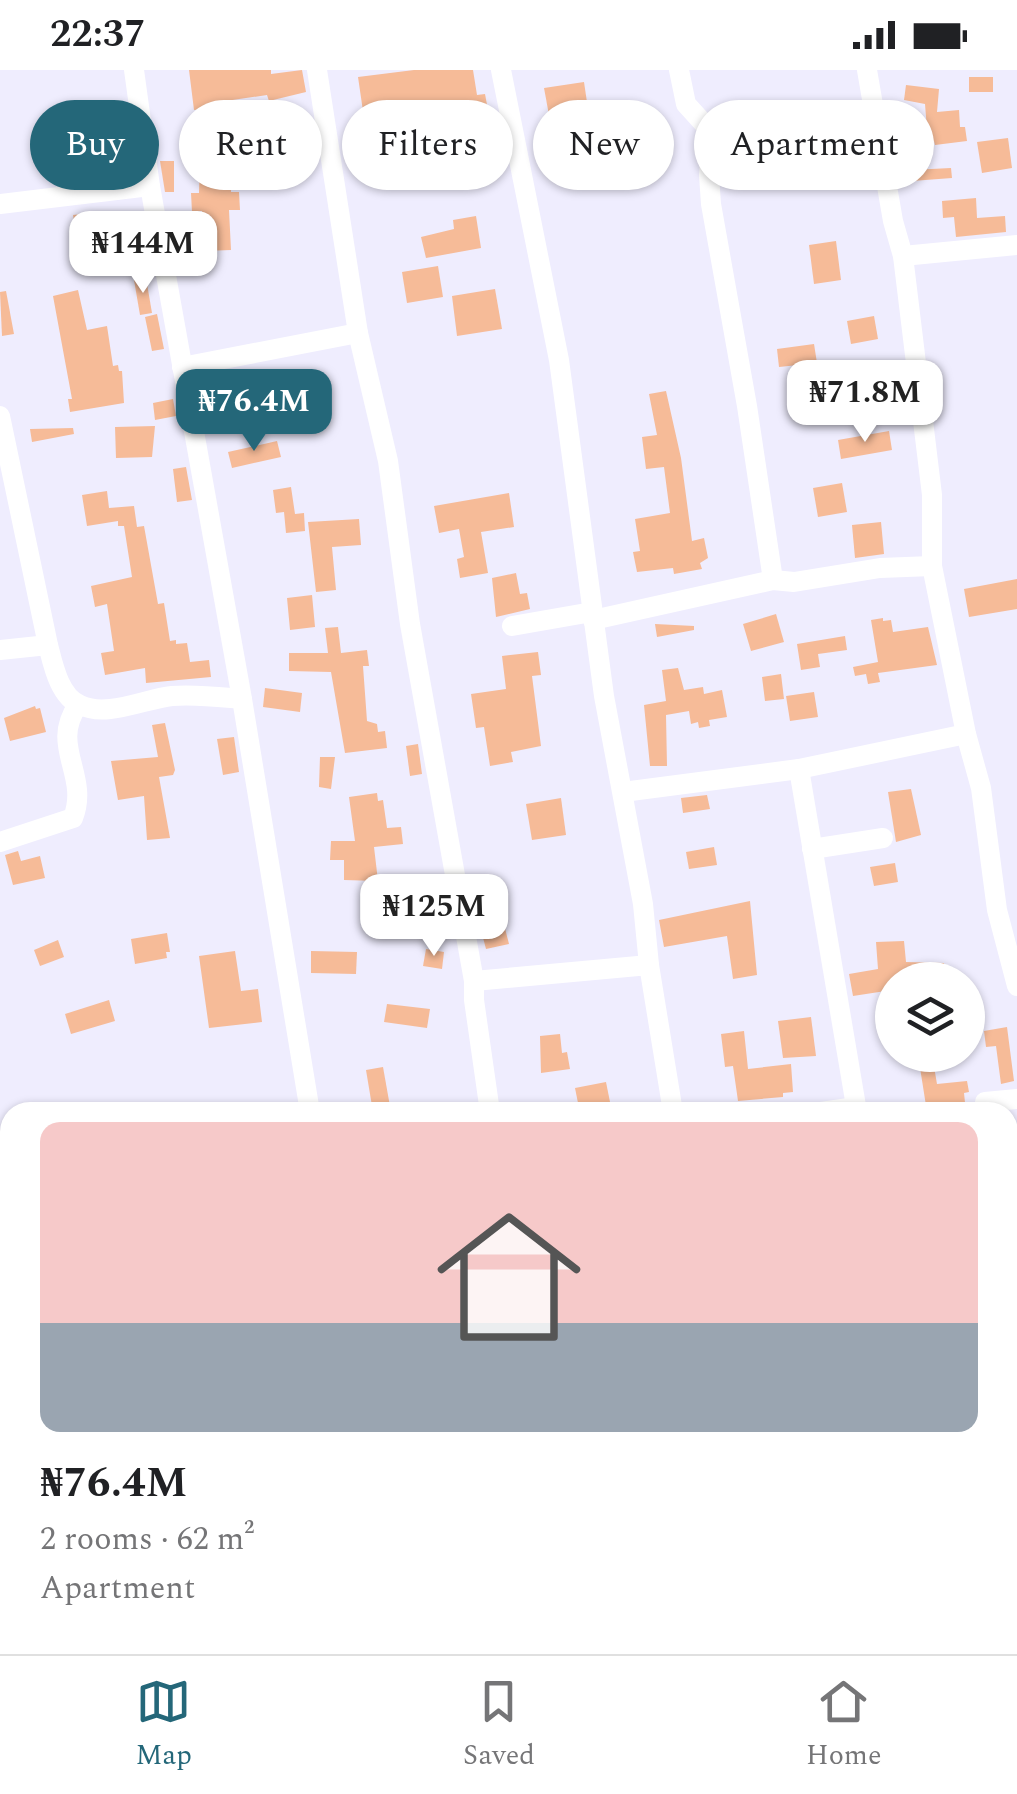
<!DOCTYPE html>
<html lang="en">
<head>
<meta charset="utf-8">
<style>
  body { margin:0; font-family:Spectral,serif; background:#f2f2f2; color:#202124; height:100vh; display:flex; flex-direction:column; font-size:38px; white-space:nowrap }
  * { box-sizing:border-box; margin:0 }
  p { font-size:32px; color:#757577 }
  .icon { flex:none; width:55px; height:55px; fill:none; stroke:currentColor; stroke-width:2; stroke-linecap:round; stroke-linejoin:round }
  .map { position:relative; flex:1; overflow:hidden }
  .panel { position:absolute; left:0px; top:1032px; width:1018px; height:552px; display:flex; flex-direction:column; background:#fff; border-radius:30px 30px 0 0; box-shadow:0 2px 8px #0004 }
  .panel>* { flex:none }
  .guide { position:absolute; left:30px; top:30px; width:958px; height:90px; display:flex; gap:20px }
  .buttons { position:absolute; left:875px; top:892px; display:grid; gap:20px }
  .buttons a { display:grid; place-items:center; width:110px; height:110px; border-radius:50%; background:#fff; box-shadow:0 2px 8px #0004; font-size:50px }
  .price { position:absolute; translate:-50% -85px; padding:0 22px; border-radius:20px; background:#fff; color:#222; font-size:32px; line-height:65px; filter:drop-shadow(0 2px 5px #0008) }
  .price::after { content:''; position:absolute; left:50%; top:60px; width:30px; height:22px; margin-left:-15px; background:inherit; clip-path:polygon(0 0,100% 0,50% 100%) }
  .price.selected { background:#246779; color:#fff }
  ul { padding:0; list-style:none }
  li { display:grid; align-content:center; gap:20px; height:530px; padding:0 40px }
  li span { display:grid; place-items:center; height:310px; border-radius:20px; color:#555 }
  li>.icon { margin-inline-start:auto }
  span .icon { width:180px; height:180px; fill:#fffc; stroke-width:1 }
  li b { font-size:42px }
  .tag { padding:0 35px; border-radius:45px; background:#fff; box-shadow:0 2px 8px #0004; font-size:35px; line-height:90px }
  .tag.selected { background:#246779; color:#fff }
  .status { display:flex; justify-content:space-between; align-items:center; height:70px; padding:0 50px; background:#fff; direction:ltr }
  .status svg { height:28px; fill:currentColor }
  .menu { display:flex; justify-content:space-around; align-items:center; height:140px; border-top:2px solid #e0e0e0; background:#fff; font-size:28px; color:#757577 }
  .menu a { display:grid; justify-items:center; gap:5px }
  .menu .selected { color:#246779 }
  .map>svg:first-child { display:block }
</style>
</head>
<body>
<div class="status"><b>22:37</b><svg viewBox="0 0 49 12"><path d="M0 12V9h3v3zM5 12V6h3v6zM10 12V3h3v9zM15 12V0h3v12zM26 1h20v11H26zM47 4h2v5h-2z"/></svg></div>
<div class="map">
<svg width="1017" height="1584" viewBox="0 0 1017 1584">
  <rect width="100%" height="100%" fill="#efedfe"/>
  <g fill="#f6bb98">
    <path d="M 189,0 L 271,0 L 271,4 L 302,0 L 306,22 L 269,31 L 267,25 L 219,32 L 220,62 L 253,52 L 259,72 L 232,80 L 231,122 L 239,122 L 240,140 L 229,140 L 231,180 L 204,181 L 202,141 L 192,142 L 191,123 L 199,123 L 200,89 L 204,89 L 204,39 L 194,40 Z"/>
    <path d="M 414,0 L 473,0 L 477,25 L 485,24 L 488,40 L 481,41 L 484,61 L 446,67 L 449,103 L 397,104 L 394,71 L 354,76 L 350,49 L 364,48 L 358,7 Z"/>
    <rect x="969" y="7" width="24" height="15"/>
    <path d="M 584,12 L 588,39 L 549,45 L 544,18 Z"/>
    <path d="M 906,15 L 939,19 L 937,42 L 959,40 L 960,57 L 965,57 L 967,71 L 935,75 L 934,71 L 928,72 L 925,34 L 904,30 Z"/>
    <path d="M 307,57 L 313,87 L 302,90 L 296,59 Z"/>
    <path d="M 1008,68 L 1012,98 L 982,103 L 977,72 Z"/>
    <path d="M 160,91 L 174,91 L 174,122 L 165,122 Z"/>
    <path d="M 951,98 L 952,108 L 912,111 L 911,100 Z"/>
    <path d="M 976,128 L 977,148 L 1005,146 L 1006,162 L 956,167 L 954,147 L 943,148 L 942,131 Z"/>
    <path d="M 91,143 L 95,172 L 78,175 L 73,145 Z"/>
    <path d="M 476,146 L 481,178 L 426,188 L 421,167 L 454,159 L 453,150 Z"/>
    <path d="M 836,171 L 841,210 L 814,214 L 809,175 Z"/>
    <path d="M 438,196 L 443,227 L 407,233 L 402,202 Z"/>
    <path d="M 146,208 L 152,243 L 140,245 L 134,210 Z"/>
    <path d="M 495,219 L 502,259 L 457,266 L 452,226 Z"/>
    <path d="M 78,220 L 87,260 L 107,256 L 113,296 L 118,295 L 119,301 L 122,301 L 124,333 L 70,342 L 68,329 L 72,329 L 53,226 Z"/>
    <path d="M 6,221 L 14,264 L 2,266 L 0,222 Z"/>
    <path d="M 157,244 L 164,279 L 152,281 L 145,247 Z"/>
    <path d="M 874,246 L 878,269 L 851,274 L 847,251 Z"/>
    <path d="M 814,274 L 817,293 L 779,297 L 777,279 Z"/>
    <path d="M 666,321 L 681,388 L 692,471 L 704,468 L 708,488 L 700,493 L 702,499 L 674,504 L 673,498 L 637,502 L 633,482 L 640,481 L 635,449 L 670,443 L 664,397 L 646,399 L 642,367 L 657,365 L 649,324 Z"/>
    <path d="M 173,329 L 176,346 L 155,350 L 153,333 Z"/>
    <path d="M 155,356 L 152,387 L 116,388 L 115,357 Z"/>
    <path d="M 73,358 L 74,364 L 32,372 L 30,359 Z"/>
    <path d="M 889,361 L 892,380 L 841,389 L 838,370 Z"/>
    <path d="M 277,371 L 281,387 L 232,398 L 228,382 Z"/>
    <path d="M 186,397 L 192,430 L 177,432 L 173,399 Z"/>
    <path d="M 842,413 L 847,442 L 818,447 L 813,418 Z"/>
    <path d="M 291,417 L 295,444 L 304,443 L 305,461 L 286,463 L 284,442 L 276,443 L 273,420 Z"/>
    <path d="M 107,421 L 109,438 L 134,436 L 137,457 L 144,456 L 158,534 L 164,533 L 170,571 L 176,570 L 176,574 L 187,573 L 190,592 L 209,590 L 211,607 L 146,613 L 145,598 L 105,605 L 101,583 L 114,581 L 107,534 L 95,537 L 91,516 L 132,507 L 124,456 L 118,456 L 118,451 L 87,456 L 82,425 Z"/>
    <path d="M 509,423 L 514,457 L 481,462 L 488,503 L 460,508 L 457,489 L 464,487 L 459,459 L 439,463 L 434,436 Z"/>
    <path d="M 359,449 L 361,475 L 332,477 L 336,520 L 316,522 L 308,452 Z"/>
    <path d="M 881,452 L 884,484 L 855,488 L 852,455 Z"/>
    <path d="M 516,503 L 520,524 L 527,523 L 530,539 L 496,547 L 492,508 Z"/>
    <path d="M 1017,509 L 1017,539 L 969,547 L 964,519 Z"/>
    <path d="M 312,525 L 315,557 L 290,560 L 287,528 Z"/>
    <path d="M 776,544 L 784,572 L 751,581 L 743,554 Z"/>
    <path d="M 883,548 L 883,551 L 891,550 L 893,562 L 928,557 L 937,595 L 878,603 L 880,612 L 868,614 L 866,604 L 855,606 L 853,597 L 878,592 L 871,550 Z"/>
    <path d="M 655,554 L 694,556 L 694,560 L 657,567 Z"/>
    <path d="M 338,557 L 341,583 L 367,580 L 369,596 L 363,596 L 367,651 L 377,654 L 378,662 L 385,661 L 387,678 L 345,683 L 331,602 L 289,601 L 289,583 L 328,583 L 325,558 Z"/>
    <path d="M 845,566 L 847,580 L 818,584 L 820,597 L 801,600 L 797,574 Z"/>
    <path d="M 538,582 L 541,605 L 532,606 L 541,676 L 511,682 L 513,692 L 490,696 L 484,657 L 476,658 L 471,624 L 506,619 L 502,586 Z"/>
    <path d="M 678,598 L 684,620 L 703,617 L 704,624 L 722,620 L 727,647 L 709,650 L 710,656 L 699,658 L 698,652 L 691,654 L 689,641 L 666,645 L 667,696 L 650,696 L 644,635 L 666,631 L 662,600 Z"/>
    <path d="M 781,604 L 784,629 L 765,631 L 762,607 Z"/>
    <path d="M 265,618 L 302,623 L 300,642 L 263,637 Z"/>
    <path d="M 814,622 L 818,647 L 790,651 L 786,626 Z"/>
    <path d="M 35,636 L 36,639 L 40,638 L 46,662 L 10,671 L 4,648 Z"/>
    <path d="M 165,653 L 175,700 L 173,705 L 159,707 L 170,768 L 147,770 L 144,726 L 118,730 L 111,691 L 158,687 L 152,655 Z"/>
    <path d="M 234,667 L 239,702 L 223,705 L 217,669 Z"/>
    <path d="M 418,674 L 422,704 L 410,706 L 406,676 Z"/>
    <path d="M 320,687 L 335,687 L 331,719 L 319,717 Z"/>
    <path d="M 911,719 L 921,765 L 896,772 L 888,722 Z"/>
    <path d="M 377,723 L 378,731 L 383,730 L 387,758 L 401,757 L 403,774 L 374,777 L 378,811 L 344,810 L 344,790 L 330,790 L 331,771 L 355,771 L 349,727 Z"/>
    <path d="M 707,725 L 710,739 L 683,743 L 681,728 Z"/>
    <path d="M 561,728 L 566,765 L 532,770 L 526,734 Z"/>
    <path d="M 714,777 L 717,795 L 689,799 L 686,782 Z"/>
    <path d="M 18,781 L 21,791 L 40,786 L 45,808 L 13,815 L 5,785 Z"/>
    <path d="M 895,793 L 898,812 L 874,816 L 870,797 Z"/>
    <path d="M 497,827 L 509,874 L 486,879 L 474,833 Z"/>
    <path d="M 750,831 L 757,905 L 733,909 L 727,866 L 664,877 L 659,850 Z"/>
    <path d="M 167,863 L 170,882 L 166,882 L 167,888 L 135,894 L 131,869 Z"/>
    <path d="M 58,870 L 64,887 L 40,896 L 34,880 Z"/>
    <path d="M 904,871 L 906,892 L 944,893 L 945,910 L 892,910 L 892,920 L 853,926 L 849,904 L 878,899 L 876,872 Z"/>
    <path d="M 426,879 L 444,882 L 442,899 L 423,896 Z"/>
    <path d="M 235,881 L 241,921 L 258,919 L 262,952 L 209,958 L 199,886 Z"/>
    <path d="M 311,881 L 357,882 L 356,904 L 311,903 Z"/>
    <path d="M 109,930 L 115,951 L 71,964 L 65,944 Z"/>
    <path d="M 387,934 L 430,939 L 427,958 L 384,952 Z"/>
    <path d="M 811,947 L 816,986 L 783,988 L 778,951 Z"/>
    <path d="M 1007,957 L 1014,1011 L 1001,1014 L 996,976 L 986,977 L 984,961 Z"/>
    <path d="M 744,961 L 748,999 L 791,994 L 793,1022 L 783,1023 L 783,1027 L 738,1031 L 733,996 L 725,997 L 721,964 Z"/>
    <path d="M 560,964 L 562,983 L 567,982 L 570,999 L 541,1003 L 540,966 Z"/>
    <path d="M 918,985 L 932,985 L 937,1014 L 967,1011 L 969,1022 L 964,1023 L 966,1042 L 927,1042 Z"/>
    <path d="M 383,997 L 391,1042 L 373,1042 L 366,1000 Z"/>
    <path d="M 606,1012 L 610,1032 L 579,1038 L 575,1018 Z"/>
  </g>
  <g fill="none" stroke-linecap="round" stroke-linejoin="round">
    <g stroke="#fff" stroke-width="20">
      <path d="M 134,0 L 150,116 L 242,629"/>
      <path d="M 317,0 L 358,263 L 388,391 L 410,554 L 474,911 L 474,930 L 490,1042"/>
      <path d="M 501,0 L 559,290 L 604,626 L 643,834 L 649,895"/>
      <path d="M 679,0 L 686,34 L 705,55 L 712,69 L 709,105 L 711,134 L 747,336 L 773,510"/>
      <path d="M 867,0 L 893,151 L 903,186 L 932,425 L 932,496 L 966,664 L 981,718 L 997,840 L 1017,916"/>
      <path d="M 0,134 L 150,116"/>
      <path d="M 903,186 L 1017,175"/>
      <path d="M 182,297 L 358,263"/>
      <path d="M 0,346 L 48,575 C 53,594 59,626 80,635 C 107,648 144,629 172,626 C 195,624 219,627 242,629 L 310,1042"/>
      <path d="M 593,550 L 773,510 L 794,512 L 880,498 L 932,496"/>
      <path d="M 512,556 L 592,542"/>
      <path d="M 0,580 L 48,575"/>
      <path d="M 799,699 L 857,1042"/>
      <path d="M 623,722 L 799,699 L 966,664"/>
      <path d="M 0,772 L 73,748 C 90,705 49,676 78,635"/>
      <path d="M 812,779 L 883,768"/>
      <path d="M 474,911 L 649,895 L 673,1042"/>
      <path d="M 985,1032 L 1017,1029"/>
      <path d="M 821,1042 L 856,1037"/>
      <path d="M 0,1164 L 10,1162"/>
      <path d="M 38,1575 L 40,1584"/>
      <path d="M 213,1575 L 216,1584"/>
      <path d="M 406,1575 L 408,1584"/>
      <path d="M 572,1575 L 573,1584"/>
      <path d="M 758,1575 L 760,1584"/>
      <path d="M 938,1575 L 940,1584"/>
    </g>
  </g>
</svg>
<div class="buttons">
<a><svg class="icon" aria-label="layers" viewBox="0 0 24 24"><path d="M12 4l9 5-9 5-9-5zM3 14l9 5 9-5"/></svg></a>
</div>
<b class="price" style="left:143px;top:226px">₦144M</b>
<b class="price" style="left:865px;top:375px">₦71.8M</b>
<b class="price selected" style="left:254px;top:384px">₦76.4M</b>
<b class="price" style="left:434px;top:889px">₦125M</b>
<div class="guide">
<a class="tag selected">Buy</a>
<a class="tag">Rent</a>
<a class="tag">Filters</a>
<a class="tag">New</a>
<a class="tag">Apartment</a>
</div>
<section class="panel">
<ul>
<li><span style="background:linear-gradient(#f6c9c9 65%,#9aa5b1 0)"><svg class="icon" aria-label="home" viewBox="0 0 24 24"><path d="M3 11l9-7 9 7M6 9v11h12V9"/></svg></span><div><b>₦76.4M</b><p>2 rooms · 62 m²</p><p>Apartment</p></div></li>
</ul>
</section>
</div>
<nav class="menu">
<a class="selected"><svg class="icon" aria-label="map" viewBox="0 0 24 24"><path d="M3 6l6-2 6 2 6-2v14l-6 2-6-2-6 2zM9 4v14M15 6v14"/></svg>Map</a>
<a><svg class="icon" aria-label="saved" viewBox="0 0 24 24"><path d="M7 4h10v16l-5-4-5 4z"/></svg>Saved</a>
<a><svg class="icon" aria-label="home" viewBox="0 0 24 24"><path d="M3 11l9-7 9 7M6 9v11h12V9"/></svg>Home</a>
</nav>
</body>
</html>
